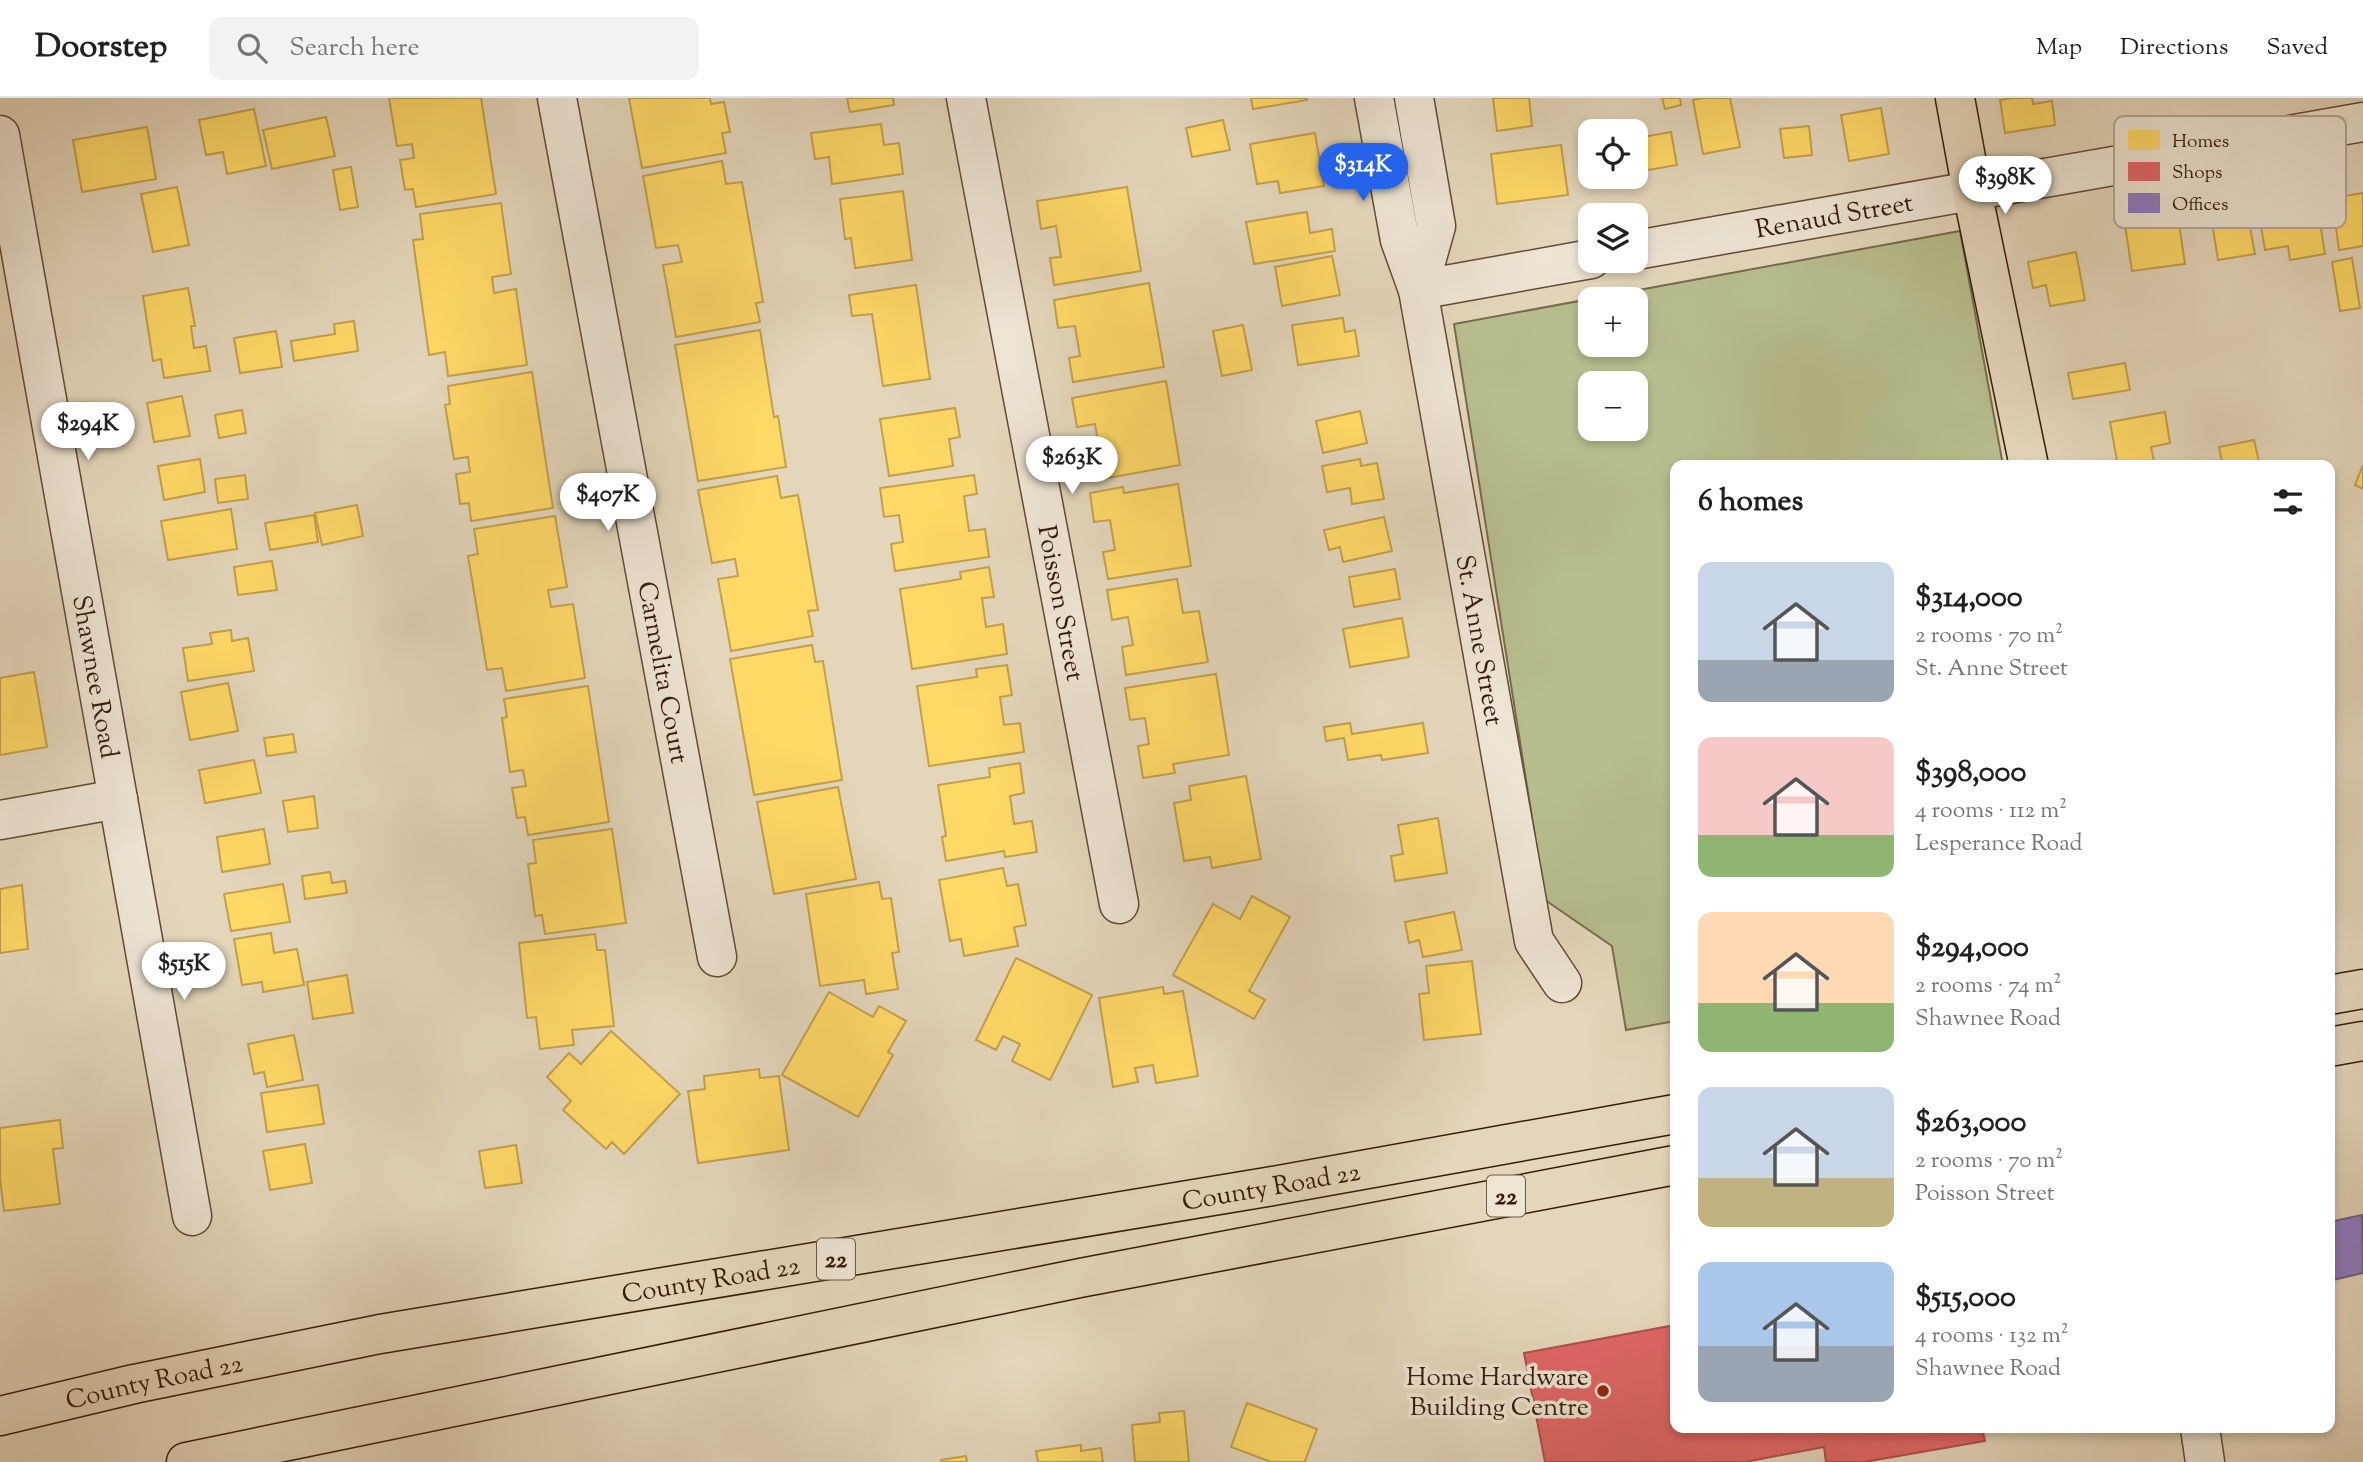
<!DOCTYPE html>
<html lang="en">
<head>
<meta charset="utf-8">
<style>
  body { margin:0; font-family:"Sorts Mill Goudy",serif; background:#f2f2f2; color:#202124; height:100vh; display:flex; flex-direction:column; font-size:26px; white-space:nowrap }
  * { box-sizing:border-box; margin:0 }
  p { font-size:23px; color:#757577 }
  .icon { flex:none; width:38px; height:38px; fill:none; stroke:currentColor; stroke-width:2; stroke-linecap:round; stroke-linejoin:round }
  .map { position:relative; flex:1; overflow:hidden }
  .drawer { position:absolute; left:1670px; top:362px; width:665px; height:973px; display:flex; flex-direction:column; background:#fff; border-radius:14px; box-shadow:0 4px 10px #0003 }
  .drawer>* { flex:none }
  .fabs { position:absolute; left:1578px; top:21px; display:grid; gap:14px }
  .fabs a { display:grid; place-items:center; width:70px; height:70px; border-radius:14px; background:#fff; box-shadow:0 4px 10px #0003; font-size:35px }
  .price { position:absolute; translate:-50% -60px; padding:0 16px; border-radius:24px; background:#fff; color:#222; font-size:23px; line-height:46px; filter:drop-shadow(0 2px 4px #0008) }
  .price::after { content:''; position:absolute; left:50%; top:42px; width:21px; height:16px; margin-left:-10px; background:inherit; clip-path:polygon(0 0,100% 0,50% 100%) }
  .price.current { background:#2563eb; color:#fff }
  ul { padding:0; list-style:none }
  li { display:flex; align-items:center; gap:21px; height:175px; padding:0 28px }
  li span { display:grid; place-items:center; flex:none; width:196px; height:140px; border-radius:14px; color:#555 }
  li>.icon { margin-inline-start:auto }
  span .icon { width:84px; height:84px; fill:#fffc; stroke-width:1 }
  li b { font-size:30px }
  h2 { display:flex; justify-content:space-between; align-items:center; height:84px; padding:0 28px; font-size:30px }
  header { display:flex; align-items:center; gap:42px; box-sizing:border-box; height:98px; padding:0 35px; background:#fff; border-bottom:2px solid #e0e0e0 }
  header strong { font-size:33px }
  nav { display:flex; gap:38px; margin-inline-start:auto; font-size:24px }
  .search { width:490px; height:63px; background:#f2f2f2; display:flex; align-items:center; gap:18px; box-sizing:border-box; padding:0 24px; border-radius:14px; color:#757577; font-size:26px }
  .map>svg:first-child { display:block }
</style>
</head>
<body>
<header>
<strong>Doorstep</strong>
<div class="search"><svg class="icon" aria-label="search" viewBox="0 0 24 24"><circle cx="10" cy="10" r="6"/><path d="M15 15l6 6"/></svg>Search here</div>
<nav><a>Map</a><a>Directions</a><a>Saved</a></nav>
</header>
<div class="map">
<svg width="2363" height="1364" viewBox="0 0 2363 1364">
  <rect width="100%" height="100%" fill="#e4d6bb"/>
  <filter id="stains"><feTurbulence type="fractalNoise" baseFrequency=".00286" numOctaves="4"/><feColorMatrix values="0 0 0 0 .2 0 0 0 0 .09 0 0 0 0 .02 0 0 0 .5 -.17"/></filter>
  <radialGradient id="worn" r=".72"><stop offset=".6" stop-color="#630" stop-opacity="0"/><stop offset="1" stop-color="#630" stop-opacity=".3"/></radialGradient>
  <path fill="#b7bd8e" stroke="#776c4b" stroke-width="2" fill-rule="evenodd" d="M 1960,133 L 2003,367 L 1675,368 L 1675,923 L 1626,932 L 1612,848 L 1545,802 L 1454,226 ZM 1591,201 L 1636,201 L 1636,247 L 1591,247 ZM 1591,285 L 1636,285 L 1636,331 L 1591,331 Z"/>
  <g fill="#ffd966" stroke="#c3a04a" stroke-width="2">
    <path d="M 389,0 L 481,0 L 496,96 L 416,109 L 413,91 L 405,92 L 400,62 L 414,60 L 412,46 L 397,48 Z"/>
    <path d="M 629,0 L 710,0 L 711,6 L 724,4 L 730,34 L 722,35 L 726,55 L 642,70 Z"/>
    <path d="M 847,0 L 893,0 L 894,7 L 850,14 Z"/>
    <path d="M 1251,0 L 1307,0 L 1307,2 L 1253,11 Z"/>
    <path d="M 1493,0 L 1529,0 L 1532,28 L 1497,33 Z"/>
    <path d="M 1662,0 L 1680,0 L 1681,7 L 1665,11 Z"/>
    <path d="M 1703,0 L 1730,0 L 1740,49 L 1703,56 L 1693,2 Z"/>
    <path d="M 2012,0 L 2032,0 L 2033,6 L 2052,3 L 2055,27 L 2005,35 L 2000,2 Z"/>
    <path d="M 1881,10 L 1889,56 L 1849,63 L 1841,17 Z"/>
    <path d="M 254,11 L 266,68 L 227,76 L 223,54 L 206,57 L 199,22 Z"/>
    <path d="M 326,19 L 335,58 L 272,71 L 263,32 Z"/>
    <path d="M 1223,22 L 1230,52 L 1192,59 L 1186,30 Z"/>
    <path d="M 881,26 L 884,47 L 899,45 L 903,76 L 832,86 L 829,59 L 815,61 L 811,35 Z"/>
    <path d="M 1809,28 L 1812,57 L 1784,60 L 1780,31 Z"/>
    <path d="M 147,29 L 156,81 L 82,94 L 73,42 Z"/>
    <path d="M 1671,34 L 1677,67 L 1642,73 L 1637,40 Z"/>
    <path d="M 1315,35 L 1324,88 L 1280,95 L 1278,83 L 1257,86 L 1250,46 Z"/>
    <path d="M 1561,47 L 1568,97 L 1497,106 L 1491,56 Z"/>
    <path d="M 722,63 L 726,86 L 742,84 L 763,204 L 756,205 L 760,224 L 676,239 L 663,167 L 682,164 L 678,147 L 656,150 L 643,78 Z"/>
    <path d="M 351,69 L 358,109 L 340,112 L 333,72 Z"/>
    <path d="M 177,89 L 189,147 L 153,154 L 141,96 Z"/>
    <path d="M 1127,89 L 1141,173 L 1054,187 L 1050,160 L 1061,159 L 1056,128 L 1041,131 L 1037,103 Z"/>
    <path d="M 903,93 L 912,162 L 855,170 L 851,140 L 845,141 L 840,101 Z"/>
    <path d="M 2363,95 L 2363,148 L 2339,152 L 2332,100 Z"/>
    <path d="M 501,105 L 511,176 L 492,179 L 494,195 L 516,191 L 527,267 L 448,278 L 445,254 L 429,257 L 413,142 L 423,141 L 420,116 Z"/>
    <path d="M 2317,106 L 2325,156 L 2290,162 L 2288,148 L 2265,152 L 2259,116 Z"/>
    <path d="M 1307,114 L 1310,135 L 1332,131 L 1335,153 L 1254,166 L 1246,124 Z"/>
    <path d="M 2178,119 L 2185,166 L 2132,173 L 2125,127 Z"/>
    <path d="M 2248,119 L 2255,156 L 2218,162 L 2212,125 Z"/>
    <path d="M 2076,154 L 2085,202 L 2050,208 L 2046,187 L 2033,190 L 2028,164 Z"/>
    <path d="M 1332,158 L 1340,197 L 1282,208 L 1275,169 Z"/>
    <path d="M 2352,160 L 2360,210 L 2340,213 L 2332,164 Z"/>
    <path d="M 1149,185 L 1164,269 L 1073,284 L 1069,260 L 1080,258 L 1075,228 L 1058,230 L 1054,202 Z"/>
    <path d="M 916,187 L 930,281 L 883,288 L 872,216 L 852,218 L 849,197 Z"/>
    <path d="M 188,190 L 195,228 L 191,228 L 194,250 L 206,248 L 210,273 L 164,280 L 161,261 L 153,263 L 143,198 Z"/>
    <path d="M 1343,220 L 1345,234 L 1355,232 L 1359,258 L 1298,267 L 1292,227 Z"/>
    <path d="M 354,223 L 358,253 L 294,263 L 291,243 L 335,236 L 334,226 Z"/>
    <path d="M 1243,227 L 1252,272 L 1222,278 L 1213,233 Z"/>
    <path d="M 760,232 L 774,319 L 778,318 L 786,369 L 698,383 L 675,247 Z"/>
    <path d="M 276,233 L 282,269 L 240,275 L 234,240 Z"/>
    <path d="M 2125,265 L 2130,292 L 2073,301 L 2068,275 Z"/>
    <path d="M 532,274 L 553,410 L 471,423 L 469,405 L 460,406 L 456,376 L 470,374 L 468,359 L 454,361 L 445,307 L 450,306 L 448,288 Z"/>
    <path d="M 1166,283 L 1180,367 L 1091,383 L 1086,357 L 1100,355 L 1095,326 L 1077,329 L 1072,300 Z"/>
    <path d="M 182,298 L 190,338 L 154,344 L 147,305 Z"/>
    <path d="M 955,310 L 960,339 L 949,341 L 953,368 L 889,378 L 880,321 Z"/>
    <path d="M 242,312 L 246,335 L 219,340 L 215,317 Z"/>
    <path d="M 1360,313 L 1367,345 L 1323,355 L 1316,323 Z"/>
    <path d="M 2165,314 L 2170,345 L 2151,349 L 2155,368 L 2118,368 L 2110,324 Z"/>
    <path d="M 2254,342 L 2260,368 L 2223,368 L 2219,349 Z"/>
    <path d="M 200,361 L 205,394 L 164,402 L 158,368 Z"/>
    <path d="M 1360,361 L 1361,368 L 1377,365 L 1384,401 L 1352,406 L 1350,390 L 1327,394 L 1322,368 Z"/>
    <path d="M 2363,367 L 2363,391 L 2355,387 Z"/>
    <path d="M 245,377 L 248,401 L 218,405 L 215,381 Z"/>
    <path d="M 974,377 L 977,396 L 964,398 L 969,433 L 985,431 L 989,459 L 895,473 L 891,446 L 903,444 L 899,417 L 884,419 L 880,390 Z"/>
    <path d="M 777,378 L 781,400 L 798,397 L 818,512 L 808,513 L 813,538 L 731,553 L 718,481 L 738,478 L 735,461 L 712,465 L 698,392 Z"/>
    <path d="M 1178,386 L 1191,468 L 1108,481 L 1103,454 L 1115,452 L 1110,422 L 1094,424 L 1090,395 L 1123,389 L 1124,395 Z"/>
    <path d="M 357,407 L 363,438 L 322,447 L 315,415 Z"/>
    <path d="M 231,411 L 237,451 L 168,462 L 161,423 Z"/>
    <path d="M 314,417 L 318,444 L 270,452 L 265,425 Z"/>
    <path d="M 555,418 L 567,489 L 548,492 L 551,509 L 573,506 L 585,580 L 506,593 L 502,570 L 487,572 L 468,458 L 478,456 L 474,431 Z"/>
    <path d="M 1384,419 L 1392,453 L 1343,464 L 1340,449 L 1329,452 L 1324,432 Z"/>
    <path d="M 272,463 L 277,492 L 238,497 L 234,469 Z"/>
    <path d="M 989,469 L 994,499 L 982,500 L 986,529 L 1003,526 L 1007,556 L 912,571 L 900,491 L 961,481 L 960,474 Z"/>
    <path d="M 1395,471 L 1400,501 L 1354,509 L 1349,479 Z"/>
    <path d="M 1177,481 L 1183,515 L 1199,513 L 1208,564 L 1126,577 L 1122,549 L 1133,547 L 1128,519 L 1112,522 L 1107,492 Z"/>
    <path d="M 1402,520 L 1409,559 L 1350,569 L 1343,531 Z"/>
    <path d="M 231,532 L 232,543 L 248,540 L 254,573 L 188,583 L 183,550 L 212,546 L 210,535 Z"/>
    <path d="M 812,547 L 815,564 L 823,563 L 842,682 L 754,697 L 730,561 Z"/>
    <path d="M 1007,567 L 1012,597 L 1000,599 L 1004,627 L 1020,625 L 1024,654 L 929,668 L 917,588 L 977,579 L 976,571 Z"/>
    <path d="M 34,574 L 47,649 L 0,657 L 0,580 Z"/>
    <path d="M 1216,576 L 1229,657 L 1173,666 L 1175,675 L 1143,680 L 1138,648 L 1149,646 L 1145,620 L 1130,622 L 1125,590 Z"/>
    <path d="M 228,585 L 238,633 L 190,642 L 181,594 Z"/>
    <path d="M 588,588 L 609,724 L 528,737 L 525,719 L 517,720 L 512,690 L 526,688 L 523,672 L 510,674 L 502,620 L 507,619 L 504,601 Z"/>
    <path d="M 1350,625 L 1352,636 L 1423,625 L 1428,655 L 1382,662 L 1381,657 L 1348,662 L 1344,640 L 1326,643 L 1324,629 Z"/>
    <path d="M 293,636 L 296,654 L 267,658 L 264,640 Z"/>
    <path d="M 254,662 L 261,695 L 205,705 L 199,672 Z"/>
    <path d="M 1020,665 L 1024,695 L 1010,698 L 1014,726 L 1032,723 L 1037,754 L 1005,759 L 1004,753 L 946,763 L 942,739 L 946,738 L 938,687 L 990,679 L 989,670 Z"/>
    <path d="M 1246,678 L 1261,761 L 1212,770 L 1210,759 L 1184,763 L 1174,705 L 1191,702 L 1189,688 Z"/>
    <path d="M 838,689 L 856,781 L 774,796 L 757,704 Z"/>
    <path d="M 314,698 L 318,730 L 288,734 L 283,703 Z"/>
    <path d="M 1438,720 L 1447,775 L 1395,783 L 1391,758 L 1403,756 L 1398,727 Z"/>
    <path d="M 264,731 L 270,766 L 222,774 L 217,739 Z"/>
    <path d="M 612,731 L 626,825 L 545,836 L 542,817 L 535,818 L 528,766 L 536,765 L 533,742 Z"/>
    <path d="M 1003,770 L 1007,788 L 1018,786 L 1026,827 L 1014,829 L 1018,848 L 964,858 L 961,841 L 950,843 L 939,782 Z"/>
    <path d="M 330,774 L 332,785 L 345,783 L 347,795 L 305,801 L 302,778 Z"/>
    <path d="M 879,784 L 882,801 L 891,800 L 899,854 L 892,855 L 898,891 L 866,896 L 864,882 L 820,888 L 806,796 Z"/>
    <path d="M 283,786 L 290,824 L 231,833 L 224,796 Z"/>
    <path d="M 22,787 L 28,851 L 0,855 L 0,791 Z"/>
    <path d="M 1252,798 L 1290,819 L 1249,893 L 1265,902 L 1254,921 L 1173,877 L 1213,806 L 1240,821 Z"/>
    <path d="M 1454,814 L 1462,852 L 1423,859 L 1419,842 L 1409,845 L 1405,824 Z"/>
    <path d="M 271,835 L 274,855 L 297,851 L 304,887 L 263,894 L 262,884 L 242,887 L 234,841 Z"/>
    <path d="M 595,836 L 597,852 L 605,852 L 614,928 L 572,932 L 574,947 L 540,951 L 536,919 L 527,920 L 519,845 Z"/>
    <path d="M 1016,860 L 1092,897 L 1050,982 L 1012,963 L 1020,946 L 1003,938 L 996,952 L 976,942 Z"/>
    <path d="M 1472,863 L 1481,936 L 1424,942 L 1419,896 L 1429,895 L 1426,868 Z"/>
    <path d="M 347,877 L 353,915 L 313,921 L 307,884 Z"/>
    <path d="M 1163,889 L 1164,896 L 1183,893 L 1198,978 L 1156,985 L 1153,967 L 1135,970 L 1138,984 L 1113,989 L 1099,900 Z"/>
    <path d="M 829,894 L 873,919 L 879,908 L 906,923 L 888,954 L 893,957 L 858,1019 L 782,977 Z"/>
    <path d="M 611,933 L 680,996 L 624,1056 L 612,1044 L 606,1051 L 563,1012 L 571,1003 L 547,979 L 569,955 L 581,966 Z"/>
    <path d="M 294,937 L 303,982 L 267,989 L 264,974 L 254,976 L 248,946 Z"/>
    <path d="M 759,971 L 760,980 L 779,978 L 789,1052 L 698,1065 L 688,993 L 705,991 L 704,978 Z"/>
    <path d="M 318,987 L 324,1026 L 267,1034 L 261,995 Z"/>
    <path d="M 60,1022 L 63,1050 L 53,1051 L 60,1106 L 4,1113 L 0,1080 L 0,1030 Z"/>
    <path d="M 305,1046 L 312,1085 L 270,1092 L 263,1053 Z"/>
    <path d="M 516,1047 L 522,1085 L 485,1090 L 479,1053 Z"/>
    <path d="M 1247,1305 L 1317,1331 L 1305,1363 L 1307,1364 L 1271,1364 L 1231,1349 Z"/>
    <path d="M 1184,1313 L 1189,1364 L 1135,1364 L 1132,1327 L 1160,1324 L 1159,1315 Z"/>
    <path d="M 1081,1347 L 1081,1353 L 1101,1350 L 1103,1364 L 1038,1364 L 1036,1353 Z"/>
    <path d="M 966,1358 L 967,1364 L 942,1364 L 941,1362 Z"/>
  </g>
  <path fill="#e06666" stroke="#ad504a" stroke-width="2" d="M 1675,1227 L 1675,1330 L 1982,1330 L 1985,1343 L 1864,1364 L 1826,1364 L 1824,1349 L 1745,1364 L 1545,1364 L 1524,1255 Z"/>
  <path fill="#8e7cc3" stroke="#745f8b" stroke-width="2" d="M 2362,1117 L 2363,1175 L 2329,1183 L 2329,1124 Z"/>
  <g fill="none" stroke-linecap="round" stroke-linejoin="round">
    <defs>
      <g id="minor">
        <path id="s1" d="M 557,0 L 717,859"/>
        <path id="s2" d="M 966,0 L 1119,806"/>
        <path id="s3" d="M 1374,0 L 1400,142 L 1418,192 L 1534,843 L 1562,885"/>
        <path d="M 1414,0 L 1436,128 L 1418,192"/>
        <path id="s4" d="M 0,37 L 192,1118"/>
        <path id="s5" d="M 1636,152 L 2363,24"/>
        <path d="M 1418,192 L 1591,161"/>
        <path d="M 0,722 L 118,701"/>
        <path d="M 2200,1330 L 2205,1364"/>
      </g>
      <g id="major">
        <path d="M 1955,0 L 1972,93 L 2029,368"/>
        <path d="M 2329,897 L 2363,891"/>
        <path d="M 2329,949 L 2363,943"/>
        <path id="s6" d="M 0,1318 L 134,1286 L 380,1236 L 1267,1089 L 1675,1016"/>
        <path d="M 186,1364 L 1080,1180 L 1675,1067"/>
      </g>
    </defs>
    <use href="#minor" stroke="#624a35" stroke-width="41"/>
    <use href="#major" stroke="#371b08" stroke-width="41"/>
    <use href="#minor" stroke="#ede4d3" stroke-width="38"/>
    <use href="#major" stroke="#e4d6bb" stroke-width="38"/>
  </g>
  <circle fill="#8f2418" stroke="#ede4d3" stroke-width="2.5" cx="1603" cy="1293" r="7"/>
  <g text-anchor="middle" stroke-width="7" stroke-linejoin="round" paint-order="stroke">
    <g fill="#ede4d3" stroke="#6e5745" stroke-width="2">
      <rect x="1487" y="1077.5" width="38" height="41" rx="5"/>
      <rect x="817" y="1140.5" width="38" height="41" rx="5"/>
    </g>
    <g font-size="24" font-weight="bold" fill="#371b08">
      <text x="1506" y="1106">22</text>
      <text x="836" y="1169">22</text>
    </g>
    <g font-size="26" fill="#371b08" stroke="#ede4d3">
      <text dy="9" stroke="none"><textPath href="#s5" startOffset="201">Renaud Street</textPath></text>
      <text dy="9" stroke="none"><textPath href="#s2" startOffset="514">Poisson Street</textPath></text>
      <text dy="9" stroke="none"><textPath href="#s3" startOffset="553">St. Anne Street</textPath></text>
      <text dy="9" stroke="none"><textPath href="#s1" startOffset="584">Carmelita Court</textPath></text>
      <text dy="9" stroke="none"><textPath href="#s4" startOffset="550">Shawnee Road</textPath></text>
      <text dy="9" stroke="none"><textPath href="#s6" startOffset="1292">County Road 22</textPath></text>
      <text dy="9" stroke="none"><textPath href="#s6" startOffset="724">County Road 22</textPath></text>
      <text dy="9" stroke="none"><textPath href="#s6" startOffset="158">County Road 22</textPath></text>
    </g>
    <g font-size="26" fill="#371b08" stroke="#ede4d3" text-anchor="end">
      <text x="1589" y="1287">Home Hardware<tspan x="1589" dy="30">Building Centre</tspan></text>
    </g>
  </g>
  <rect x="2114" y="18" width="232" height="112" rx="10" fill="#ede4d3" stroke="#b6a896" stroke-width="2"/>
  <rect x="2128" y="32" width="32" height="20" fill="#ffd966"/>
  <rect x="2128" y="64" width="32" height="19" fill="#e06666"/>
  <rect x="2128" y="95" width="32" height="20" fill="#8e7cc3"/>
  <g font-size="19" fill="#371b08">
    <text x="2172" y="49">Homes</text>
    <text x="2172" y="80">Shops</text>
    <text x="2172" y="112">Offices</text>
  </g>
  <rect width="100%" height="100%" filter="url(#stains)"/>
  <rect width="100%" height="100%" fill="url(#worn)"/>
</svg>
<div class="fabs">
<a><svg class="icon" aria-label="locate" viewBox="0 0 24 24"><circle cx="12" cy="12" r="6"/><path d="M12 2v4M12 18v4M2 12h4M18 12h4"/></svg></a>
<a><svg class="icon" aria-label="layers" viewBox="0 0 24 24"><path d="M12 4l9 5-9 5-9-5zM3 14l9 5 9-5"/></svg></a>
<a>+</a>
<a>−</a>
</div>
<b class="price current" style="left:1363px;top:105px">$314K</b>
<b class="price" style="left:2005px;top:118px">$398K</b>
<b class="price" style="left:88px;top:364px">$294K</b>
<b class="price" style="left:1072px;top:398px">$263K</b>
<b class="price" style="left:608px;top:435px">$407K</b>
<b class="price" style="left:184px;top:904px">$515K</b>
<section class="drawer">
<h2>6 homes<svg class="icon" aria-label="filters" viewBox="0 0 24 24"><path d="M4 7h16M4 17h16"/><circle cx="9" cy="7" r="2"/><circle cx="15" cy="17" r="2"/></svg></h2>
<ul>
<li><span style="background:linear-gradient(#c9d6e8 70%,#9aa5b1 0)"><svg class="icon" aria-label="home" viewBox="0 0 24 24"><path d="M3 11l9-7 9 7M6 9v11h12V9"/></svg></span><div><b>$314,000</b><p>2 rooms · 70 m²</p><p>St. Anne Street</p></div></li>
<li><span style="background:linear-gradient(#f6c9c9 70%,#8fb573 0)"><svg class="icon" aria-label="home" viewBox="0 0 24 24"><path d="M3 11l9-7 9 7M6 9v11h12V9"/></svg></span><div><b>$398,000</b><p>4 rooms · 112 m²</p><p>Lesperance Road</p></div></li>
<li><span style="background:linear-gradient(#ffd9b3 65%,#8fb573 0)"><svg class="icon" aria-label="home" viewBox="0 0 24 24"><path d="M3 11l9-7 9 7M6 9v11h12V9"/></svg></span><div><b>$294,000</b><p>2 rooms · 74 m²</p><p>Shawnee Road</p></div></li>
<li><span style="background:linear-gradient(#c9d6e8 65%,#c2b280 0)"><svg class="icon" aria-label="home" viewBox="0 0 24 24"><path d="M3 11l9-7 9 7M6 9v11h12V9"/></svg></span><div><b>$263,000</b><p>2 rooms · 70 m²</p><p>Poisson Street</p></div></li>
<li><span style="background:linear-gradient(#a9c7e8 60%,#9aa5b1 0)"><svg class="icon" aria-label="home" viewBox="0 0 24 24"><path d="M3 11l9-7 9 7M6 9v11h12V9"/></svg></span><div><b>$515,000</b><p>4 rooms · 132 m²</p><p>Shawnee Road</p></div></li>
</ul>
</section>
</div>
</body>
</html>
